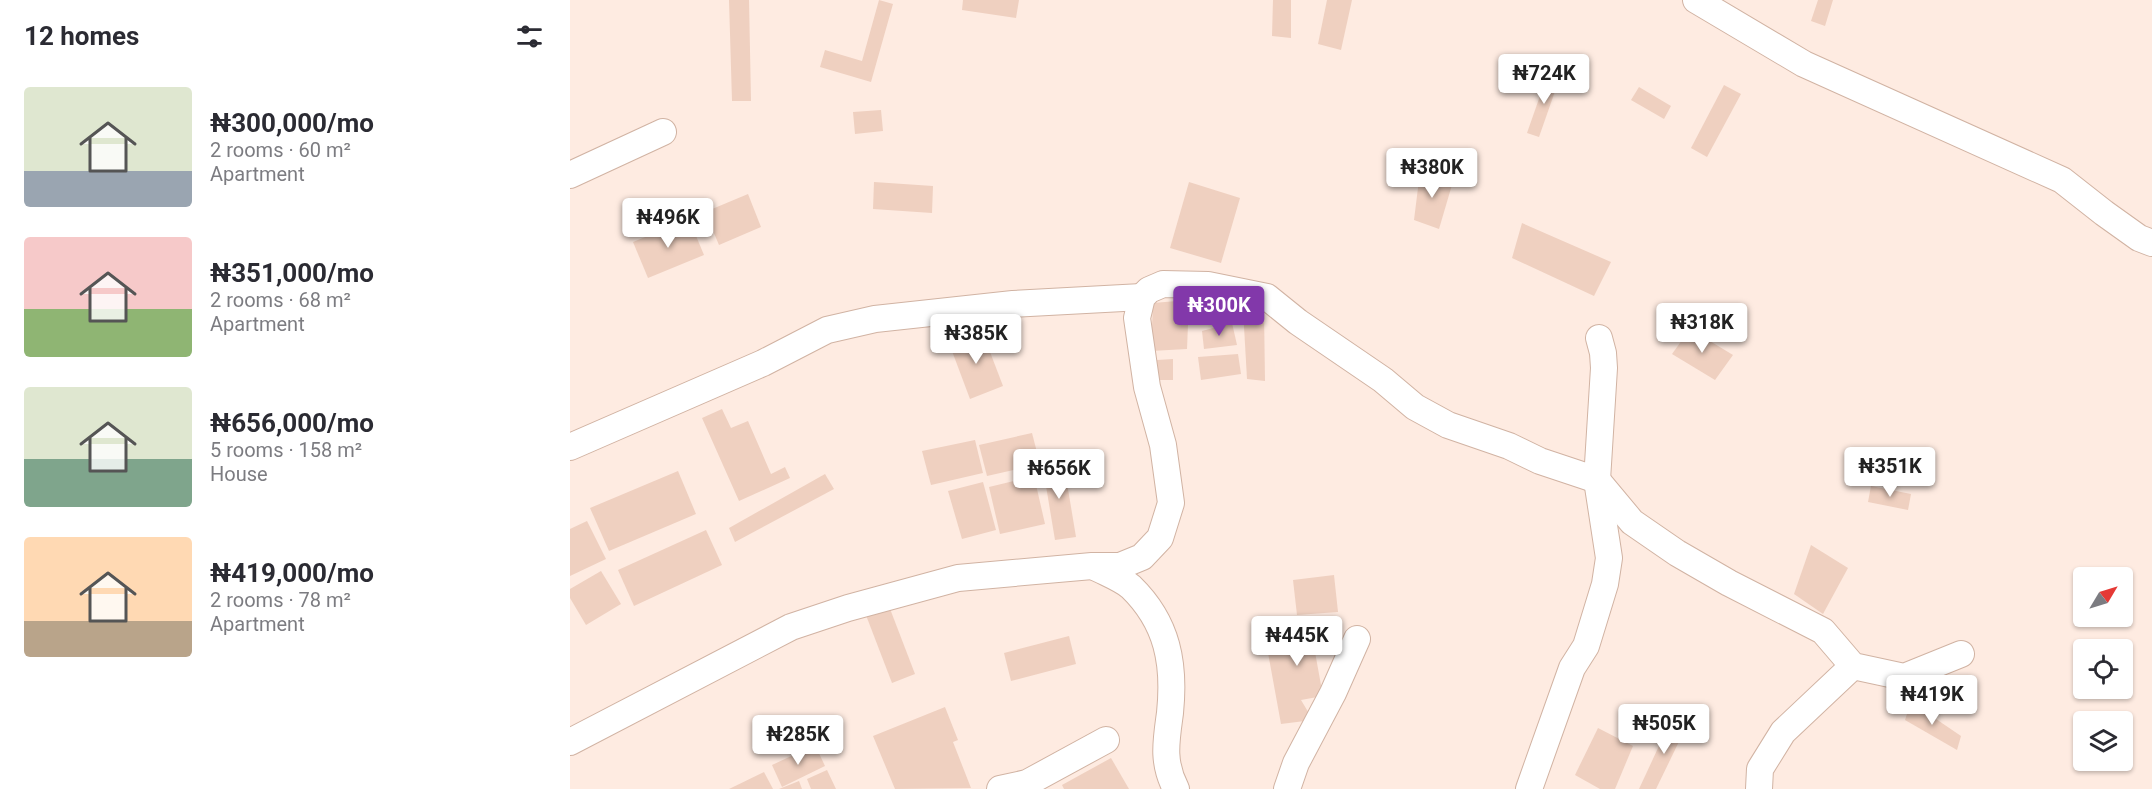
<!DOCTYPE html>
<html lang="en">
<head>
<meta charset="utf-8">
<style>
  body { margin:0; font-family:Roboto,sans-serif; background:#f7f7f7; color:#2b2b33; height:100vh; display:flex; flex-direction:column; font-size:22px; white-space:nowrap }
  * { box-sizing:border-box; margin:0 }
  p { font-size:20px; color:#7c7c81 }
  .icon { flex:none; width:33px; height:33px; fill:none; stroke:currentColor; stroke-width:2; stroke-linecap:round; stroke-linejoin:round }
  .map { position:relative; flex:1; overflow:hidden }
  .side { display:flex; flex-direction:column; background:#fff; width:570px }
  .side>* { flex:none }
  .needle { width:39px; rotate:52deg }
  .controls { position:absolute; left:1503px; top:567px; display:grid; gap:12px }
  .controls a { display:grid; place-items:center; width:60px; height:60px; border-radius:6px; background:#fff; box-shadow:0 2px 4px #0004; font-size:30px }
  .price { position:absolute; translate:-50% -51px; padding:0 14px; border-radius:6px; background:#fff; color:#222; font-size:20px; line-height:39px; filter:drop-shadow(0 2px 3px #0008) }
  .price::after { content:''; position:absolute; left:50%; top:36px; width:18px; height:14px; margin-left:-9px; background:inherit; clip-path:polygon(0 0,100% 0,50% 100%) }
  .price.active { background:#8238aa; color:#fff }
  ul { padding:0; list-style:none }
  li { display:flex; align-items:center; gap:18px; height:150px; padding:0 24px }
  li span { display:grid; place-items:center; flex:none; width:168px; height:120px; border-radius:6px; color:#555 }
  li>.icon { margin-inline-start:auto }
  span .icon { width:72px; height:72px; fill:#fffc; stroke-width:1 }
  li b { font-size:26px }
  h2 { display:flex; justify-content:space-between; align-items:center; height:72px; padding:0 24px; font-size:26px }
  main { display:flex; flex:1; min-height:0 }
  .map>svg:first-child { display:block }
</style>
</head>
<body>
<main>
<section class="side">
<h2>12 homes<svg class="icon" aria-label="filters" viewBox="0 0 24 24"><path d="M4 7h16M4 17h16"/><circle cx="9" cy="7" r="2"/><circle cx="15" cy="17" r="2"/></svg></h2>
<ul>
<li><span style="background:linear-gradient(#dfe7d0 70%,#9aa5b1 0)"><svg class="icon" aria-label="home" viewBox="0 0 24 24"><path d="M3 11l9-7 9 7M6 9v11h12V9"/></svg></span><div><b>₦300,000/mo</b><p>2 rooms · 60 m²</p><p>Apartment</p></div></li>
<li><span style="background:linear-gradient(#f6c9c9 60%,#8fb573 0)"><svg class="icon" aria-label="home" viewBox="0 0 24 24"><path d="M3 11l9-7 9 7M6 9v11h12V9"/></svg></span><div><b>₦351,000/mo</b><p>2 rooms · 68 m²</p><p>Apartment</p></div></li>
<li><span style="background:linear-gradient(#dfe7d0 60%,#7fa58c 0)"><svg class="icon" aria-label="home" viewBox="0 0 24 24"><path d="M3 11l9-7 9 7M6 9v11h12V9"/></svg></span><div><b>₦656,000/mo</b><p>5 rooms · 158 m²</p><p>House</p></div></li>
<li><span style="background:linear-gradient(#ffd9b3 70%,#b9a48a 0)"><svg class="icon" aria-label="home" viewBox="0 0 24 24"><path d="M3 11l9-7 9 7M6 9v11h12V9"/></svg></span><div><b>₦419,000/mo</b><p>2 rooms · 78 m²</p><p>Apartment</p></div></li>
</ul>
</section>
<div class="map">
<svg width="1582" height="789" viewBox="0 0 1582 789">
  <rect width="100%" height="100%" fill="#feebe1"/>
  <g fill="#efd0c0">
    <path d="M 159,0 L 179,0 L 181,101 L 162,101 Z"/>
    <path d="M 309,0 L 323,4 L 301,82 L 250,67 L 255,50 L 292,61 Z"/>
    <path d="M 393,0 L 449,0 L 446,18 L 392,10 Z"/>
    <path d="M 703,0 L 721,0 L 721,38 L 702,36 Z"/>
    <path d="M 757,0 L 782,0 L 771,50 L 748,44 Z"/>
    <path d="M 1248,0 L 1263,0 L 1255,26 L 1241,21 Z"/>
    <path d="M 978,73 L 990,77 L 969,137 L 957,133 Z"/>
    <path d="M 1154,85 L 1171,94 L 1137,157 L 1121,148 Z"/>
    <path d="M 1069,87 L 1101,106 L 1094,119 L 1061,100 Z"/>
    <path d="M 311,110 L 313,131 L 285,134 L 283,112 Z"/>
    <path d="M 850,172 L 884,178 L 869,229 L 844,220 Z"/>
    <path d="M 304,182 L 363,186 L 362,213 L 303,209 Z"/>
    <path d="M 619,182 L 670,198 L 651,263 L 600,248 Z"/>
    <path d="M 178,194 L 191,227 L 149,245 L 135,212 Z"/>
    <path d="M 119,219 L 134,255 L 78,278 L 63,242 Z"/>
    <path d="M 952,223 L 1041,262 L 1024,296 L 942,258 Z"/>
    <path d="M 619,300 L 617,349 L 581,351 L 583,303 Z"/>
    <path d="M 673,309 L 694,312 L 695,381 L 677,379 Z"/>
    <path d="M 662,323 L 667,345 L 634,349 L 632,331 Z"/>
    <path d="M 1120,329 L 1163,355 L 1145,380 L 1102,354 Z"/>
    <path d="M 412,331 L 433,386 L 400,399 L 379,343 Z"/>
    <path d="M 668,354 L 671,374 L 631,380 L 628,357 Z"/>
    <path d="M 603,359 L 603,380 L 587,380 L 587,360 Z"/>
    <path d="M 152,409 L 161,428 L 178,421 L 201,474 L 215,467 L 220,478 L 169,501 L 132,418 Z"/>
    <path d="M 462,433 L 470,464 L 417,476 L 409,445 Z"/>
    <path d="M 405,440 L 413,473 L 361,485 L 352,451 Z"/>
    <path d="M 493,459 L 506,537 L 485,540 L 472,462 Z"/>
    <path d="M 108,471 L 126,514 L 39,551 L 20,508 Z"/>
    <path d="M 255,474 L 264,489 L 165,542 L 159,528 Z"/>
    <path d="M 464,476 L 475,524 L 430,534 L 419,487 Z"/>
    <path d="M 413,482 L 426,530 L 392,539 L 378,491 Z"/>
    <path d="M 1301,486 L 1341,494 L 1338,510 L 1298,502 Z"/>
    <path d="M 17,521 L 36,559 L 0,576 L 0,529 Z"/>
    <path d="M 136,530 L 152,565 L 64,606 L 48,570 Z"/>
    <path d="M 1241,545 L 1278,568 L 1253,614 L 1224,594 Z"/>
    <path d="M 31,571 L 51,604 L 16,625 L 0,598 L 0,589 Z"/>
    <path d="M 764,575 L 768,612 L 727,615 L 723,580 Z"/>
    <path d="M 317,601 L 345,674 L 322,683 L 294,610 Z"/>
    <path d="M 718,623 L 719,631 L 765,623 L 769,648 L 745,652 L 753,696 L 731,700 L 743,720 L 711,724 L 694,631 Z"/>
    <path d="M 499,636 L 506,664 L 441,681 L 434,653 Z"/>
    <path d="M 1341,702 L 1391,736 L 1387,750 L 1335,720 Z"/>
    <path d="M 375,707 L 388,740 L 383,742 L 401,788 L 325,789 L 303,736 Z"/>
    <path d="M 1102,718 L 1117,725 L 1086,789 L 1069,789 Z"/>
    <path d="M 1028,728 L 1063,746 L 1045,789 L 1030,789 L 1005,775 Z"/>
    <path d="M 245,745 L 255,766 L 212,787 L 202,765 Z"/>
    <path d="M 541,758 L 559,789 L 494,789 L 492,785 Z"/>
    <path d="M 257,770 L 266,789 L 241,789 L 237,779 Z"/>
    <path d="M 194,772 L 203,789 L 159,789 Z"/>
    <path d="M 229,781 L 232,789 L 209,789 Z"/>
  </g>
  <g fill="none" stroke-linecap="round" stroke-linejoin="round">
    <defs>
      <g id="street">
        <path d="M 1126,0 L 1234,64 L 1492,180 L 1534,213 L 1569,238 L 1582,243"/>
        <path d="M 0,175 L 93,132"/>
        <path d="M 0,447 L 193,363 L 257,330 L 305,319 L 443,304 L 572,297"/>
        <path d="M 525,567 C 536,573 552,579 561,587 C 598,623 605,664 600,713 C 596,742 592,762 606,789"/>
        <path d="M 0,742 L 221,627 L 278,608 L 388,578 L 522,566 L 550,566 L 572,557 L 590,538 L 601,503 L 593,445 L 577,387 L 567,318 L 572,297 L 579,290 L 593,284 L 638,285 L 697,297 L 728,322 L 813,380 L 845,407 L 878,425 L 939,446 L 970,461 L 1027,480 L 1062,522 L 1107,553 L 1159,583 L 1253,631 L 1283,666 L 1334,677 L 1391,654"/>
        <path d="M 430,789 L 457,783 L 536,740"/>
        <path d="M 717,789 L 726,763 L 763,693 L 787,639"/>
        <path d="M 959,789 L 1002,668 L 1016,646 L 1035,584 L 1039,558 L 1027,480 L 1034,368 L 1033,353 L 1029,338"/>
        <path d="M 1189,789 L 1190,769 L 1213,732 L 1283,666"/>
      </g>
    </defs>
    <use href="#street" stroke="#d1b3a3" stroke-width="28"/>
    <use href="#street" stroke="#fff" stroke-width="26"/>
  </g>
</svg>
<div class="controls">
<a><svg class="needle" viewBox="-14 -14 28 28"><path d="M0-13l5 13h-10z" fill="#e53935"/><path d="M0 13l5-13h-10z" fill="#7c7c81"/></svg></a>
<a><svg class="icon" aria-label="locate" viewBox="0 0 24 24"><circle cx="12" cy="12" r="6"/><path d="M12 2v4M12 18v4M2 12h4M18 12h4"/></svg></a>
<a><svg class="icon" aria-label="layers" viewBox="0 0 24 24"><path d="M12 4l9 5-9 5-9-5zM3 14l9 5 9-5"/></svg></a>
</div>
<b class="price" style="left:974px;top:105px">₦724K</b>
<b class="price" style="left:862px;top:199px">₦380K</b>
<b class="price" style="left:98px;top:249px">₦496K</b>
<b class="price active" style="left:649px;top:337px">₦300K</b>
<b class="price" style="left:1132px;top:354px">₦318K</b>
<b class="price" style="left:406px;top:365px">₦385K</b>
<b class="price" style="left:1320px;top:498px">₦351K</b>
<b class="price" style="left:489px;top:500px">₦656K</b>
<b class="price" style="left:727px;top:667px">₦445K</b>
<b class="price" style="left:1362px;top:726px">₦419K</b>
<b class="price" style="left:1094px;top:755px">₦505K</b>
<b class="price" style="left:228px;top:766px">₦285K</b>
</div>
</main>
</body>
</html>
